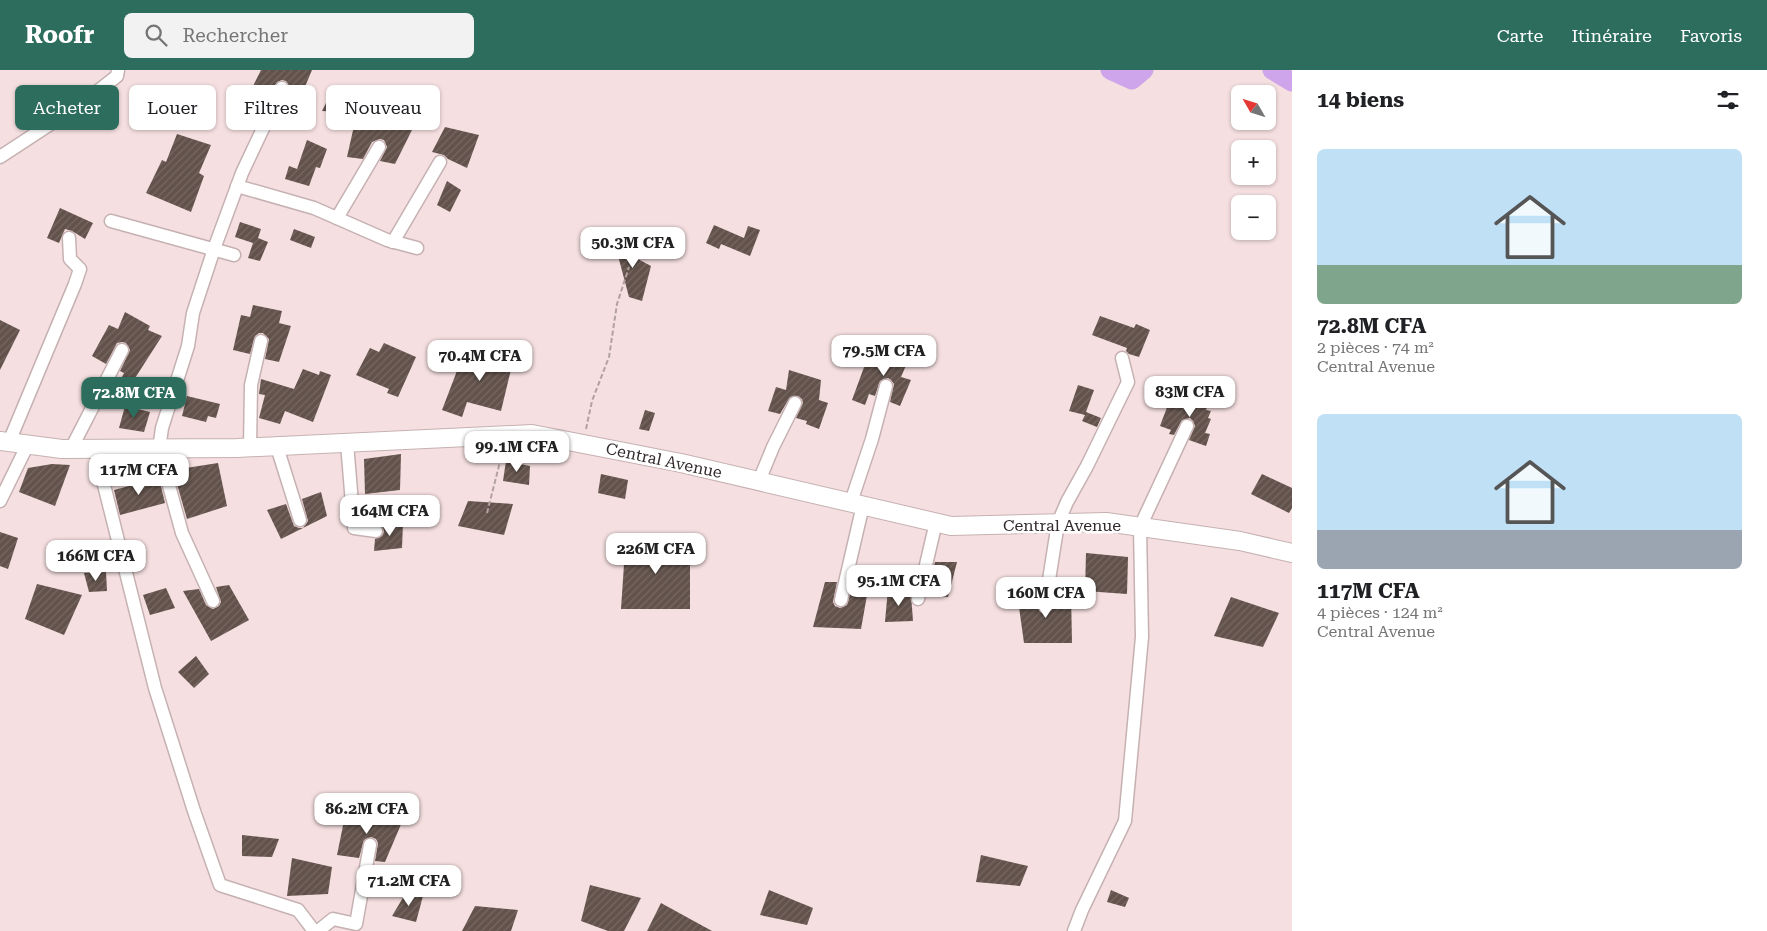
<!DOCTYPE html>
<html lang="fr">
<head>
<meta charset="utf-8">
<style>
  body { margin:0; font-family:"Roboto Serif",serif; background:#f2f2f2; color:#202124; height:100vh; display:flex; flex-direction:column; font-size:19px; white-space:nowrap }
  * { box-sizing:border-box; margin:0 }
  p { font-size:16px; color:#757577 }
  .icon { flex:none; width:28px; height:28px; fill:none; stroke:currentColor; stroke-width:2; stroke-linecap:round; stroke-linejoin:round }
  .map { position:relative; flex:1; overflow:hidden }
  .details { display:flex; flex-direction:column; background:#fff; width:475px }
  .details>* { flex:none }
  .top-card { position:absolute; left:15px; top:15px; width:475px; height:45px; display:flex; gap:10px }
  .needle { width:32px; rotate:309deg }
  .fabs { position:absolute; left:1231px; top:15px; display:grid; gap:10px }
  .fabs a { display:grid; place-items:center; width:45px; height:45px; border-radius:8px; background:#fff; box-shadow:0 1px 4px #0004; font-size:25px }
  .price { position:absolute; translate:-50% -42px; padding:0 11px; border-radius:10px; background:#fff; color:#222; font-size:16px; line-height:32px; filter:drop-shadow(0 1px 2px #0008) }
  .price::after { content:''; position:absolute; left:50%; top:30px; width:15px; height:11px; margin-left:-8px; background:inherit; clip-path:polygon(0 0,100% 0,50% 100%) }
  .price.current { background:#2c6d5d; color:#fff }
  ul { padding:0; list-style:none }
  li { display:grid; align-content:center; gap:10px; height:265px; padding:0 25px }
  li span { display:grid; place-items:center; height:155px; border-radius:8px; color:#555 }
  li>.icon { margin-inline-start:auto }
  span .icon { width:90px; height:90px; fill:#fffc; stroke-width:1 }
  li b { font-size:21px }
  h2 { display:flex; justify-content:space-between; align-items:center; height:60px; padding:0 25px; font-size:21px }
  .chip { padding:0 18px; border-radius:8px; background:#fff; box-shadow:0 1px 4px #0004; font-size:18px; line-height:45px }
  .chip.current { background:#2c6d5d; color:#fff }
  header { display:flex; align-items:center; gap:30px; box-sizing:border-box; height:70px; padding:0 25px; background:#2c6d5d; color:#fff }
  header strong { font-size:24px }
  nav { display:flex; gap:28px; margin-inline-start:auto; font-size:18px }
  .search { width:350px; height:45px; background:#f2f2f2; display:flex; align-items:center; gap:12px; box-sizing:border-box; padding:0 18px; border-radius:8px; color:#757577; font-size:19px }
  main { display:flex; flex:1; min-height:0 }
  .map>svg:first-child { display:block }
</style>
</head>
<body>
<header>
<strong>Roofr</strong>
<div class="search"><svg class="icon" aria-label="search" viewBox="0 0 24 24"><circle cx="10" cy="10" r="6"/><path d="M15 15l6 6"/></svg>Rechercher</div>
<nav><a>Carte</a><a>Itinéraire</a><a>Favoris</a></nav>
</header>
<main>
<div class="map">
<svg width="1292" height="861" viewBox="0 0 1292 861">
  <defs>
    <pattern id="building-hatch" width="6" height="6" patternUnits="userSpaceOnUse" patternTransform="scale(1.25)"><rect width="6" height="6" fill="#62524b"/><path d="M-1 1l2-2M0 6l6-6M5 7l2-2" fill="none" stroke="#756862"/></pattern>
  </defs>
  <rect width="100%" height="100%" fill="#f5dfe0"/>
  <g fill="none" stroke-linecap="round" stroke-linejoin="round">
    <g stroke="#cea5eb" stroke-width="19">
      <path d="M 1110,0 L 1132,10 L 1144,0"/>
      <path d="M 1272,0 L 1292,12"/>
    </g>
  </g>
  <g fill="url(#building-hatch)">
    <path d="M 261,0 L 312,0 L 294,43 L 282,37 L 290,18 L 286,11 L 282,10 L 277,12 L 268,29 L 251,20 Z"/>
    <path d="M 332,21 L 342,27 L 341,42 L 322,41 Z"/>
    <path d="M 381,40 L 394,41 L 415,54 L 395,94 L 380,91 L 387,77 L 384,70 L 380,69 L 372,72 L 363,89 L 347,87 L 356,47 Z"/>
    <path d="M 445,57 L 479,65 L 467,98 L 448,89 L 444,85 L 432,82 Z"/>
    <path d="M 177,64 L 211,75 L 199,103 L 204,106 L 191,142 L 146,123 L 162,90 L 166,92 Z"/>
    <path d="M 307,70 L 327,79 L 320,98 L 316,97 L 309,116 L 285,109 L 289,96 L 297,99 Z"/>
    <path d="M 447,111 L 461,120 L 450,142 L 437,135 Z"/>
    <path d="M 60,138 L 93,153 L 85,169 L 72,161 L 65,159 L 59,173 L 47,168 Z"/>
    <path d="M 240,152 L 261,159 L 258,168 L 268,172 L 260,191 L 248,188 L 253,173 L 235,167 Z"/>
    <path d="M 714,155 L 744,168 L 748,156 L 760,160 L 750,186 L 721,174 L 719,179 L 706,173 Z"/>
    <path d="M 294,159 L 315,167 L 311,178 L 290,170 Z"/>
    <path d="M 623,167 L 642,174 L 636,188 L 651,196 L 642,231 L 629,227 L 617,182 Z"/>
    <path d="M 253,235 L 282,241 L 279,253 L 291,256 L 279,292 L 265,289 L 269,269 L 263,263 L 259,263 L 255,266 L 250,284 L 233,280 L 241,245 L 250,247 Z"/>
    <path d="M 125,242 L 150,256 L 148,260 L 162,266 L 130,316 L 120,311 L 124,303 L 120,301 L 130,280 L 126,273 L 122,272 L 117,273 L 106,294 L 92,286 L 109,255 L 118,259 Z"/>
    <path d="M 1100,246 L 1134,258 L 1136,254 L 1150,260 L 1139,287 L 1129,284 L 1126,281 L 1127,278 L 1092,265 Z"/>
    <path d="M 0,250 L 20,260 L 0,300 Z"/>
    <path d="M 384,273 L 416,287 L 398,327 L 387,323 L 389,319 L 356,305 L 370,278 L 379,282 Z"/>
    <path d="M 472,276 L 514,287 L 501,341 L 467,332 L 462,347 L 442,340 L 460,293 L 467,296 Z"/>
    <path d="M 887,278 L 910,286 L 901,307 L 911,310 L 900,336 L 890,332 L 894,314 L 891,310 L 888,308 L 880,311 L 875,326 L 869,324 L 865,335 L 852,330 L 867,289 L 881,294 Z"/>
    <path d="M 303,299 L 319,305 L 320,301 L 331,305 L 313,352 L 285,341 L 280,354 L 259,348 L 265,325 L 259,324 L 261,309 L 294,319 Z"/>
    <path d="M 789,300 L 821,310 L 819,330 L 828,333 L 819,359 L 806,354 L 807,351 L 796,348 L 803,333 L 802,329 L 798,326 L 790,327 L 780,344 L 768,341 L 776,317 L 786,320 Z"/>
    <path d="M 1078,315 L 1094,320 L 1086,342 L 1101,348 L 1097,357 L 1082,351 L 1085,345 L 1069,341 Z"/>
    <path d="M 1189,324 L 1210,330 L 1206,340 L 1211,341 L 1208,348 L 1211,349 L 1205,363 L 1210,364 L 1206,376 L 1189,370 L 1195,356 L 1193,351 L 1190,348 L 1182,350 L 1174,365 L 1169,364 L 1171,360 L 1160,356 L 1169,332 L 1185,338 Z"/>
    <path d="M 187,326 L 220,334 L 216,348 L 208,346 L 206,352 L 182,346 Z"/>
    <path d="M 125,336 L 150,342 L 144,362 L 119,358 Z"/>
    <path d="M 645,340 L 655,343 L 649,361 L 639,359 Z"/>
    <path d="M 401,384 L 400,420 L 365,424 L 364,389 Z"/>
    <path d="M 506,391 L 530,396 L 529,415 L 503,411 Z"/>
    <path d="M 218,393 L 227,436 L 187,449 L 173,400 Z"/>
    <path d="M 52,394 L 70,395 L 55,436 L 19,422 L 28,398 Z"/>
    <path d="M 601,404 L 628,410 L 625,429 L 598,423 Z"/>
    <path d="M 1262,404 L 1292,418 L 1292,438 L 1289,443 L 1251,424 Z"/>
    <path d="M 159,408 L 165,433 L 120,445 L 114,420 Z"/>
    <path d="M 321,422 L 327,446 L 281,469 L 267,440 L 286,434 L 294,456 L 299,458 L 303,458 L 308,451 L 302,429 Z"/>
    <path d="M 468,431 L 513,434 L 504,465 L 458,456 Z"/>
    <path d="M 378,453 L 403,453 L 402,478 L 374,481 L 375,469 L 382,466 L 384,462 L 383,458 Z"/>
    <path d="M 0,462 L 18,468 L 8,499 L 0,496 Z"/>
    <path d="M 626,465 L 690,475 L 690,539 L 621,539 Z"/>
    <path d="M 1086,483 L 1128,487 L 1127,524 L 1085,521 Z"/>
    <path d="M 935,492 L 957,492 L 948,527 L 927,525 Z"/>
    <path d="M 106,502 L 107,521 L 89,522 L 84,503 Z"/>
    <path d="M 825,512 L 837,512 L 833,532 L 835,536 L 840,538 L 847,535 L 853,513 L 869,514 L 861,559 L 813,557 Z"/>
    <path d="M 37,514 L 82,525 L 64,565 L 25,549 Z"/>
    <path d="M 229,515 L 249,550 L 211,571 L 183,521 L 199,519 L 206,535 L 213,539 L 219,536 L 221,532 L 216,517 Z"/>
    <path d="M 166,518 L 175,538 L 150,545 L 143,525 Z"/>
    <path d="M 888,518 L 911,524 L 913,551 L 885,552 Z"/>
    <path d="M 1055,522 L 1071,522 L 1072,573 L 1024,573 L 1017,523 L 1039,523 L 1037,537 L 1040,542 L 1044,543 L 1052,540 Z"/>
    <path d="M 1231,527 L 1279,543 L 1263,577 L 1214,566 Z"/>
    <path d="M 196,586 L 209,604 L 194,618 L 178,602 Z"/>
    <path d="M 346,741 L 402,752 L 385,792 L 375,791 L 378,773 L 376,769 L 371,767 L 364,770 L 359,788 L 337,785 Z"/>
    <path d="M 242,765 L 279,769 L 272,787 L 242,786 Z"/>
    <path d="M 981,785 L 1028,796 L 1020,816 L 976,812 Z"/>
    <path d="M 292,788 L 332,797 L 328,824 L 287,826 Z"/>
    <path d="M 590,815 L 641,828 L 624,861 L 608,861 L 581,851 Z"/>
    <path d="M 769,820 L 813,838 L 807,855 L 760,845 Z"/>
    <path d="M 1111,820 L 1129,828 L 1125,837 L 1107,832 Z"/>
    <path d="M 407,821 L 423,826 L 416,852 L 392,846 Z"/>
    <path d="M 661,833 L 712,861 L 647,861 Z"/>
    <path d="M 475,836 L 518,840 L 511,861 L 462,861 Z"/>
  </g>
  <g fill="none" stroke-linecap="round" stroke-linejoin="round">
    <defs>
      <g id="street">
        <path d="M 0,87 L 84,32 L 117,6 L 118,0"/>
        <path d="M 237,116 L 314,138 L 387,170 L 417,178"/>
        <path d="M 337,148 L 379,77"/>
        <path d="M 111,151 L 234,185"/>
        <path d="M 393,172 L 440,92"/>
        <path d="M 9,372 L 75,214 L 80,199 L 70,189 L 69,168"/>
        <path d="M 347,373 L 354,458 L 376,461"/>
        <path d="M 277,377 L 300,450"/>
        <path d="M 250,378 L 251,315 L 261,271"/>
        <path d="M 71,379 L 122,280"/>
        <path d="M 95,379 L 155,618 L 194,741 L 220,815 L 298,840 L 314,861"/>
        <path d="M 759,411 L 773,377 L 795,333"/>
        <path d="M 0,431 L 28,374"/>
        <path d="M 851,432 L 872,369 L 886,316"/>
        <path d="M 918,529 L 936,452"/>
        <path d="M 841,530 L 863,435"/>
        <path d="M 213,531 L 182,463 L 159,379 L 162,358 L 188,276 L 193,243 L 214,179 L 242,103 L 282,18"/>
        <path d="M 1045,535 L 1058,453 L 1067,432 L 1087,396 L 1128,312 L 1122,288"/>
        <path d="M 318,861 L 333,849 L 356,854 L 370,775"/>
        <path d="M 1074,861 L 1082,840 L 1125,751 L 1142,567 L 1140,457 L 1187,356"/>
      </g>
      <path id="secondary" d="M 0,371 L 62,379 L 237,378 L 532,364 L 681,393 L 951,456 L 1106,452 L 1240,471 L 1292,483"/>
    </defs>
    <use href="#street" stroke="#c6b1b2" stroke-width="15"/>
    <use href="#secondary" stroke="#c6b1b2" stroke-width="20"/>
    <g stroke="#b3a1a2" stroke-width="2" stroke-dasharray="5 2.5" stroke-linecap="butt">
      <path d="M 586,359 L 592,331 L 609,287 L 617,234 L 629,197"/>
      <path d="M 487,443 L 503,380"/>
    </g>
    <use href="#street" stroke="#fff" stroke-width="12"/>
    <use href="#secondary" stroke="#fff" stroke-width="18"/>
  </g>
  <g text-anchor="middle" stroke-width="5" stroke-linejoin="round" paint-order="stroke">
    <g font-size="16" fill="#32292a" stroke="#fff">
      <text transform="translate(664 390) rotate(12)" y="6">Central Avenue</text>
      <text x="1062" y="461">Central Avenue</text>
    </g>
  </g>
</svg>
<div class="fabs">
<a><svg class="needle" viewBox="-14 -14 28 28"><path d="M0-13l5 13h-10z" fill="#e53935"/><path d="M0 13l5-13h-10z" fill="#757577"/></svg></a>
<a>+</a>
<a>−</a>
</div>
<b class="price" style="left:633px;top:199px">50.3M CFA</b>
<b class="price" style="left:884px;top:307px">79.5M CFA</b>
<b class="price" style="left:480px;top:312px">70.4M CFA</b>
<b class="price" style="left:1190px;top:348px">83M CFA</b>
<b class="price current" style="left:134px;top:349px">72.8M CFA</b>
<b class="price" style="left:517px;top:403px">99.1M CFA</b>
<b class="price" style="left:139px;top:426px">117M CFA</b>
<b class="price" style="left:390px;top:467px">164M CFA</b>
<b class="price" style="left:656px;top:505px">226M CFA</b>
<b class="price" style="left:96px;top:512px">166M CFA</b>
<b class="price" style="left:899px;top:537px">95.1M CFA</b>
<b class="price" style="left:1046px;top:549px">160M CFA</b>
<b class="price" style="left:367px;top:765px">86.2M CFA</b>
<b class="price" style="left:409px;top:837px">71.2M CFA</b>
<div class="top-card">
<a class="chip current">Acheter</a>
<a class="chip">Louer</a>
<a class="chip">Filtres</a>
<a class="chip">Nouveau</a>
</div>
</div>
<section class="details">
<h2>14 biens<svg class="icon" aria-label="filters" viewBox="0 0 24 24"><path d="M4 7h16M4 17h16"/><circle cx="9" cy="7" r="2"/><circle cx="15" cy="17" r="2"/></svg></h2>
<ul>
<li><span style="background:linear-gradient(#bfe0f5 75%,#7fa58c 0)"><svg class="icon" aria-label="home" viewBox="0 0 24 24"><path d="M3 11l9-7 9 7M6 9v11h12V9"/></svg></span><div><b>72.8M CFA</b><p>2 pièces · 74 m²</p><p>Central Avenue</p></div></li>
<li><span style="background:linear-gradient(#bfe0f5 75%,#9aa5b1 0)"><svg class="icon" aria-label="home" viewBox="0 0 24 24"><path d="M3 11l9-7 9 7M6 9v11h12V9"/></svg></span><div><b>117M CFA</b><p>4 pièces · 124 m²</p><p>Central Avenue</p></div></li>
</ul>
</section>
</main>
</body>
</html>
